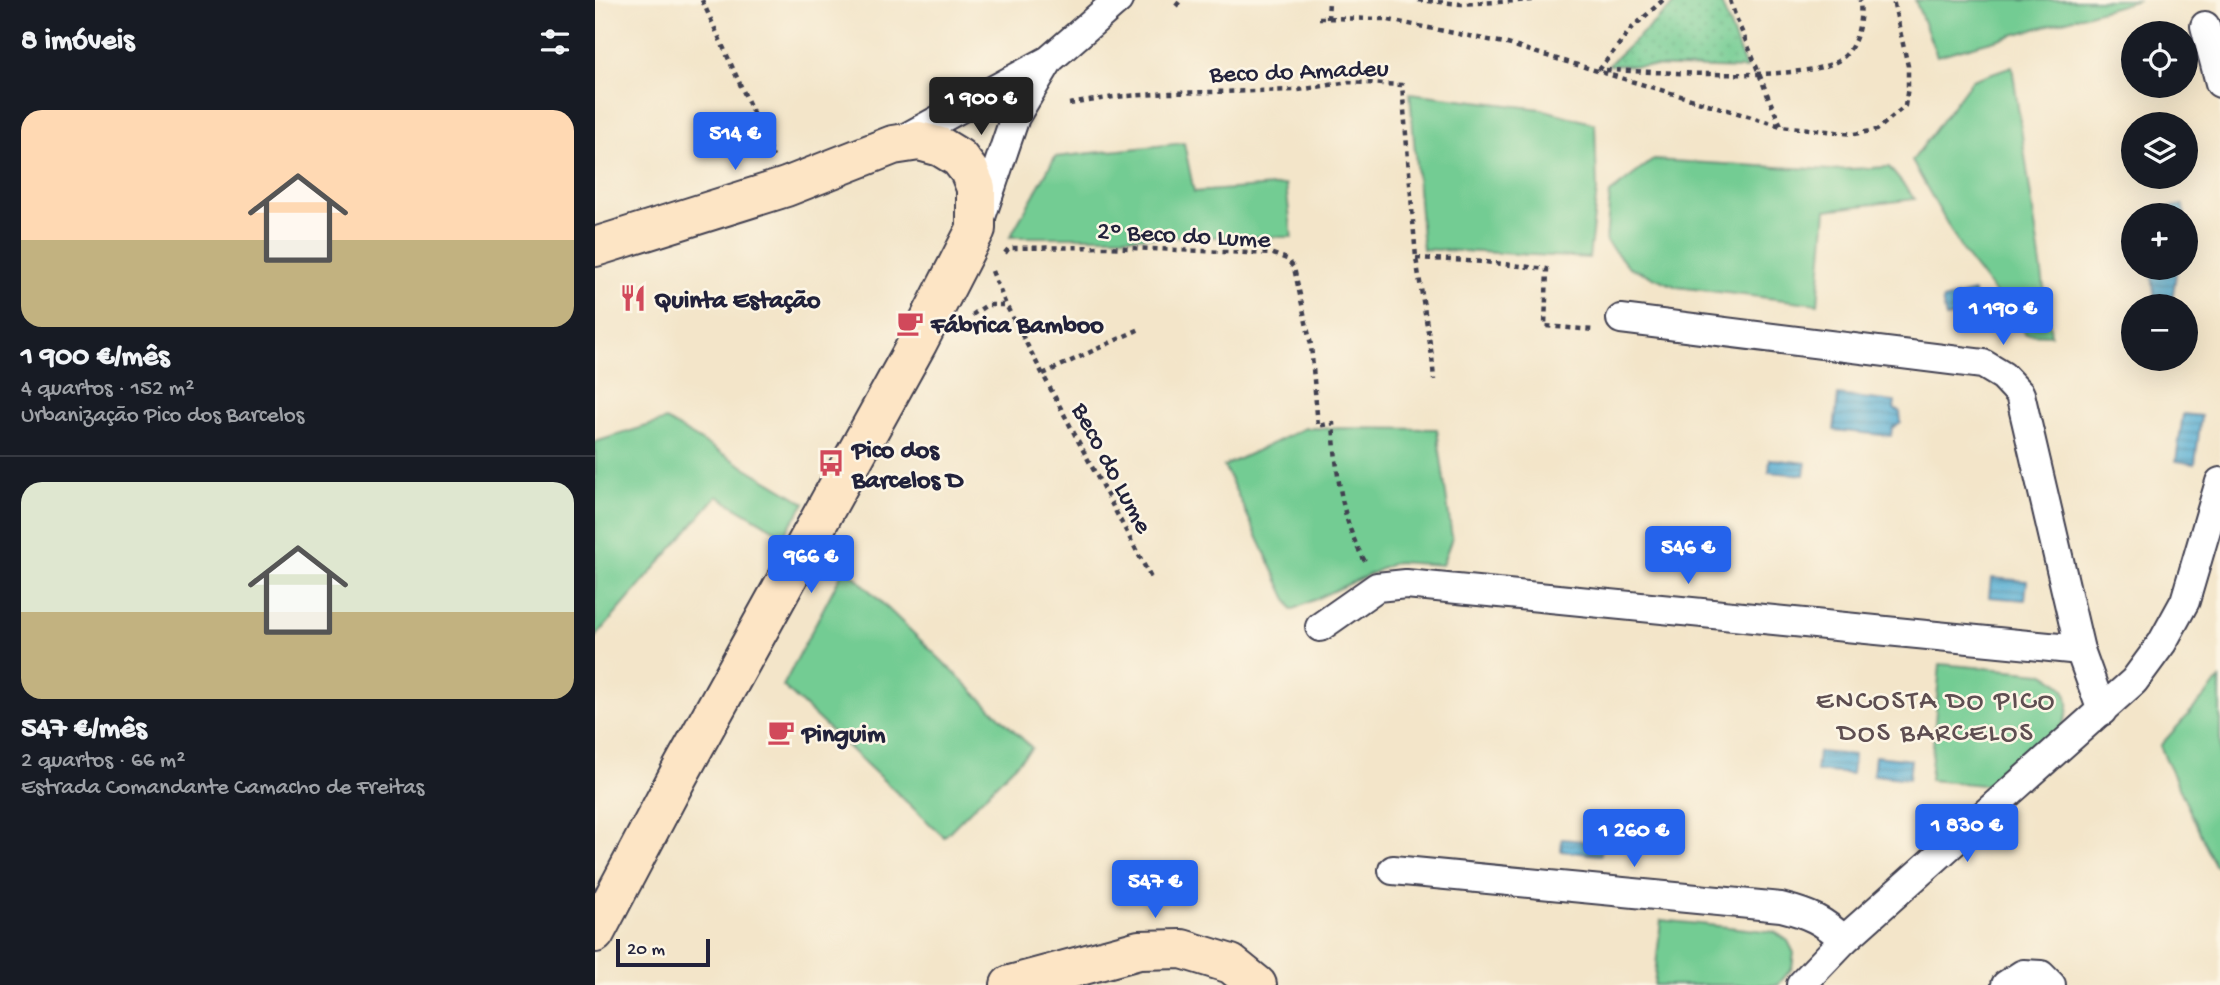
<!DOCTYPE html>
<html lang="pt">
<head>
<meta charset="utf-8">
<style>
  body { margin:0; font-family:"Gochi Hand",sans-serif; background:#242831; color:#f1f3f6; height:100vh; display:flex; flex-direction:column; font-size:26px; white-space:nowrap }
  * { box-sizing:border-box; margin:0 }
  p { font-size:23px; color:#9ea1a6 }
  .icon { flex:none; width:38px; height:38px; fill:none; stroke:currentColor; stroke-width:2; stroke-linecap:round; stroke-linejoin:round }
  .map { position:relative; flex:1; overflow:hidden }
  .sheet { display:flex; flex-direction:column; background:#171b24; width:595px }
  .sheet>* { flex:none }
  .buttons { position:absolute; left:1526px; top:21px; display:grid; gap:14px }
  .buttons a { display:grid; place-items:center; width:77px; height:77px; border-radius:50%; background:#171b24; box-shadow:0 7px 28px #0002; font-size:35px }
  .scale { position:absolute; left:21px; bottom:18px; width:94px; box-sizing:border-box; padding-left:7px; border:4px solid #22223b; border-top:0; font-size:19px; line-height:24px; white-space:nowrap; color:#22223b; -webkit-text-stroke:5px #fcf5e5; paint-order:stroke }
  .price { position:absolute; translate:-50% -60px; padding:0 16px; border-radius:7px; background:#2563eb; color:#fff; font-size:23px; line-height:46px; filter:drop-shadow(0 2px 4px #0008) }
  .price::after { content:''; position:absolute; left:50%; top:42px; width:21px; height:16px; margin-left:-10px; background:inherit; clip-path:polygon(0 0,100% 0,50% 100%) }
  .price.on { background:#222; color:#fff }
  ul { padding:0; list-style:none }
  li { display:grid; align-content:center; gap:14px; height:371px; padding:0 21px }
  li+li { border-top:2px solid #363941 }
  li span { display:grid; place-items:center; height:217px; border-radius:21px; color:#555 }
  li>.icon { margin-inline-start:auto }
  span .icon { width:126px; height:126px; fill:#fffc; stroke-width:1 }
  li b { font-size:30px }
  h2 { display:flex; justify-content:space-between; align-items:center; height:84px; padding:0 21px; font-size:30px }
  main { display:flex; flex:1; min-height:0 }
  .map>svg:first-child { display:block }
</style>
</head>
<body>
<main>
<section class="sheet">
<h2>8 imóveis<svg class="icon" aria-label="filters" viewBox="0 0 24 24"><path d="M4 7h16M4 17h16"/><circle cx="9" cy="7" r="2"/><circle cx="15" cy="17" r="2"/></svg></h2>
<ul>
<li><span style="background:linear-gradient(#ffd9b3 60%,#c2b280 0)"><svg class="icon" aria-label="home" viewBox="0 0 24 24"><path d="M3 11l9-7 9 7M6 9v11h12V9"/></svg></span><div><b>1 900 €/mês</b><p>4 quartos · 152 m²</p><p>Urbanização Pico dos Barcelos</p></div></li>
<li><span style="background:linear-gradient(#dfe7d0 60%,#c2b280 0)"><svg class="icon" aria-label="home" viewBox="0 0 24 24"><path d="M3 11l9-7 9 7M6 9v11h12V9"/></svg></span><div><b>547 €/mês</b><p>2 quartos · 66 m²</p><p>Estrada Comandante Camacho de Freitas</p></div></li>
</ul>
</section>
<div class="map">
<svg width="1625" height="985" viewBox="0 0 1625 985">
  <defs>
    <pattern id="park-dots" width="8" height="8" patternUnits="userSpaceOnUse" patternTransform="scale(1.75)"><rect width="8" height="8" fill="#73cc93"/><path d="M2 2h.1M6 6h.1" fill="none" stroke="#63af80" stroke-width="1.8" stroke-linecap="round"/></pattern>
    <pattern id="water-rules" width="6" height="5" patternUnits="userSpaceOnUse" patternTransform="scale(1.75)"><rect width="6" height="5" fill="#56aed3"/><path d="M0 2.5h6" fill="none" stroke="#478dac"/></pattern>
  </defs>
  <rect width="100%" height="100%" fill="#fcf5e5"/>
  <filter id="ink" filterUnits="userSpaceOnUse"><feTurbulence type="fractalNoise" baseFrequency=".0143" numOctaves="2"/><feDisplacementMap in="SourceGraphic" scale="14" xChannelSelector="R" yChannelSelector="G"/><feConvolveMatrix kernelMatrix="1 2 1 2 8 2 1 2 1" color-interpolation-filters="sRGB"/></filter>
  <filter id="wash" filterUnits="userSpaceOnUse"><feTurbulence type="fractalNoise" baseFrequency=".00686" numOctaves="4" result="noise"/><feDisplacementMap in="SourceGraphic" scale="28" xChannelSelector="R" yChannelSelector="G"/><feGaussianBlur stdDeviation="1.57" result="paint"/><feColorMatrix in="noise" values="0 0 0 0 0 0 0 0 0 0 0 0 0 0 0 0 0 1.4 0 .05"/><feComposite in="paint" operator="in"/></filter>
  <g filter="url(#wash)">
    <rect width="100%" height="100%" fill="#f3e5c9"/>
    <g fill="#73cc93" stroke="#4a7767" stroke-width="2">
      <path d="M 1320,0 L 1544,0 L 1342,56 Z"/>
      <path d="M 1417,66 L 1456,335 L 1431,334 L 1368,252 L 1317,161 L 1377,80 Z"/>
      <path d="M 815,93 L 946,109 L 1000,124 L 1002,190 L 994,258 L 828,249 Z"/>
      <path d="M 589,143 L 599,192 L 691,185 L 697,237 L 415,237 L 460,157 Z"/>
      <path d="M 1058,160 L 1236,170 L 1294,167 L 1320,199 L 1231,210 L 1223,304 L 1082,287 L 1034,267 L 1011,242 L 1015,193 Z"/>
      <path d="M 71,420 L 210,503 L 188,535 L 122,496 L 0,638 L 0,442 Z"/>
      <path d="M 710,428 L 842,429 L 857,538 L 847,565 L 801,562 L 697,610 L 629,466 Z"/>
      <path d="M 250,567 L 437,748 L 349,837 L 188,686 Z"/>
      <path d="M 1345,664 L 1447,673 C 1474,685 1481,705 1464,730 L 1398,786 L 1335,780 Z"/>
      <path d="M 1625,679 L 1625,868 L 1620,866 L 1565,746 Z"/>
      <path d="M 1066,920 L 1180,932 L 1193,941 L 1199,953 L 1197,968 L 1183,985 L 1059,985 Z"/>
    </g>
    <path fill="url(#park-dots)" stroke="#4a7767" stroke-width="2" d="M 1083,0 L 1125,0 L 1151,69 L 1013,65 Z"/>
    <g fill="url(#water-rules)" stroke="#3c6887" stroke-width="2">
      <path d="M 1588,205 L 1590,215 L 1554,215 L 1553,211 Z"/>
      <path d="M 1556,268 L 1582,268 L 1577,300 L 1560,301 Z"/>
      <path d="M 1379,292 L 1383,310 L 1351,318 L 1347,300 Z"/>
      <path d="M 1243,395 L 1300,402 L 1299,409 L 1305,412 L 1306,422 L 1297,428 L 1296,436 L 1239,430 Z"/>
      <path d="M 1588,414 L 1606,416 L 1600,464 L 1581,461 Z"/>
      <path d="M 1175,459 L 1211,463 L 1209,475 L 1174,472 Z"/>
      <path d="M 1396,578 L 1432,581 L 1430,600 L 1394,597 Z"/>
      <path d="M 1223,752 L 1259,755 L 1257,774 L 1221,771 Z"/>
      <path d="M 1280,756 L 1316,760 L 1314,779 L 1278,775 Z"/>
      <path d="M 967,839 L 1008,843 L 1006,855 L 966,851 Z"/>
    </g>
  </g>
  <g filter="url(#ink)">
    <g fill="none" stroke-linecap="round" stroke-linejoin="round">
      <defs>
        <g id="minor">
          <path d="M 1610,26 L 1625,83"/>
          <path d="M 303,142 L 454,60 L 523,0"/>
          <path d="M 387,214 L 420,117 L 453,62"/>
          <path d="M 1026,319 L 1388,364 L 1408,376 L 1425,394 L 1485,650 L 1507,711"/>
          <path d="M 725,627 L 782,587 L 811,584 L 1485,650"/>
          <path d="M 798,870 L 1186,907 C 1214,914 1228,920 1249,940"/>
          <path d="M 1206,985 L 1249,940 L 1539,681 L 1567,643 L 1590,601 L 1625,482"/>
          <path d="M 1411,985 L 1428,974 L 1446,975 L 1456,985"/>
        </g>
        <g id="secondary">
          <path d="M 0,247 L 191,187 L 298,145 L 324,141 L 346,147 L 364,158 L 374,171 L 381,188 L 381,229 L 323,342 L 83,776 L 0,933"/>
          <path d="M 415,985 L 544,950 L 587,949 L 636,964 L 662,985"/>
        </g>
      </defs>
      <use href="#minor" stroke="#413f50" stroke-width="32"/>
      <use href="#secondary" stroke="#413f50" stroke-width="42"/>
      <g stroke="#413f50" stroke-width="4.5" stroke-dasharray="5 5" stroke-linecap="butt">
        <path d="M 107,0 L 178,157"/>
        <path d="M 823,0 L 866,4 L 939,0"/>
        <path d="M 1135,0 C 1141,20 1150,38 1158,58 C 1167,81 1175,103 1186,125"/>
        <path d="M 581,6 L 586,0"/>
        <path d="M 724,18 L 789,19 L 909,43 L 1186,126 L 1259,134 L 1282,130 L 1310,106 L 1313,87 L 1313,66 L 1298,0"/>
        <path d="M 733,19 L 734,0"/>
        <path d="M 1004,70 L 1036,29 L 1068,0"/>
        <path d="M 1011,70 C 1058,71 1212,84 1246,59 C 1263,46 1267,20 1265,0"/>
        <path d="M 474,104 L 519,97 L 575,93 L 703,90 L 754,82 L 807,85 L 821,258 L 837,356 L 839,380"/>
        <path d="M 410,253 L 414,248 L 511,247 L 678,254 L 692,259 L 699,268 L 716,345 L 723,426 L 738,423 C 741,469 746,523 771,563"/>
        <path d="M 821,258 L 890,262 L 952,269 L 950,326 L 999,330"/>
        <path d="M 397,271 L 411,305 L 556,578"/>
        <path d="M 377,315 L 392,305 L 411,305"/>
        <path d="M 448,374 L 547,328"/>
      </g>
      <use href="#minor" stroke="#fff" stroke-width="28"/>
      <use href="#secondary" stroke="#fde5c5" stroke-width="38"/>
    </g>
  </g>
  <defs>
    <symbol id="restaurant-bare" viewBox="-9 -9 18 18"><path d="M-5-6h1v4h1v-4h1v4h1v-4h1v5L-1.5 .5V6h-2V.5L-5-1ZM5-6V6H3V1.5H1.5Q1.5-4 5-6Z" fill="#d1495b" stroke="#fcf5e5" stroke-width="2.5" paint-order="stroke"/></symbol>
    <symbol id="cafe-bare" viewBox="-9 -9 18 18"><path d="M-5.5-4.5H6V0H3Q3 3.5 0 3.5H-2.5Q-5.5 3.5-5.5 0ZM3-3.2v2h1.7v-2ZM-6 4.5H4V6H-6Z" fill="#d1495b" stroke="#fcf5e5" stroke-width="2.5" paint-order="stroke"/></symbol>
    <symbol id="bus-bare" viewBox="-9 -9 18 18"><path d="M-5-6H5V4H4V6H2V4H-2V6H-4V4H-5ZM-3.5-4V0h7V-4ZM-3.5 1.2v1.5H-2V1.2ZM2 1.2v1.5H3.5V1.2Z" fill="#d1495b" stroke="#fcf5e5" stroke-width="2.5" paint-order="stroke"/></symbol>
  </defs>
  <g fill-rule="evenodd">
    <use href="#restaurant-bare" x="19" y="279" width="38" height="38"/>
    <use href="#cafe-bare" x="296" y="304" width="38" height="38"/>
    <use href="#bus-bare" x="217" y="444" width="38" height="38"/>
    <use href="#cafe-bare" x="167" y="713" width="38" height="38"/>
  </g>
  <g text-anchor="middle" stroke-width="5" stroke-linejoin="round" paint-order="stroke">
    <g font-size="26" fill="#22223b" stroke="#fcf5e5">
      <text transform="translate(704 69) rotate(-2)" y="9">Beco do Amadeu</text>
      <text transform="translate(589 233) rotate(3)" y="9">2º Beco do Lume</text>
      <text transform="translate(519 467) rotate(62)" y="9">Beco do Lume</text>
    </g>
    <g font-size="26" font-weight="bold" fill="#22223b" stroke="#fcf5e5" text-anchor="start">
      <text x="59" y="307">Quinta Estação</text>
      <text x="336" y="332">Fábrica Bamboo</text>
      <text x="257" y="457">Pico dos<tspan x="257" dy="30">Barcelos D</tspan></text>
      <text x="207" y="741">Pinguim</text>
    </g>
    <g font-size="28" letter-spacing="2" fill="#5e4e51" stroke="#fcf5e5">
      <text x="1341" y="708">ENCOSTA DO PICO<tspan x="1341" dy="32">DOS BARCELOS</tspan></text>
    </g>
  </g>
</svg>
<div class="buttons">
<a><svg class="icon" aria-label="locate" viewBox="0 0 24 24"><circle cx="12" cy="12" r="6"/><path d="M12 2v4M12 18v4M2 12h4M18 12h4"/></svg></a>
<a><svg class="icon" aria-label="layers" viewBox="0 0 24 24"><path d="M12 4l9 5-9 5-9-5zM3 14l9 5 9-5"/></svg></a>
<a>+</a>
<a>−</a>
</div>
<div class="scale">20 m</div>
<b class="price on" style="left:386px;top:137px">1 900 €</b>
<b class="price" style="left:140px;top:172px">514 €</b>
<b class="price" style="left:1408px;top:347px">1 190 €</b>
<b class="price" style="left:1093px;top:586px">546 €</b>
<b class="price" style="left:216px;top:595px">966 €</b>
<b class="price" style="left:1372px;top:864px">1 830 €</b>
<b class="price" style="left:1039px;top:869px">1 260 €</b>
<b class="price" style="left:560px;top:920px">547 €</b>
</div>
</main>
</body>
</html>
